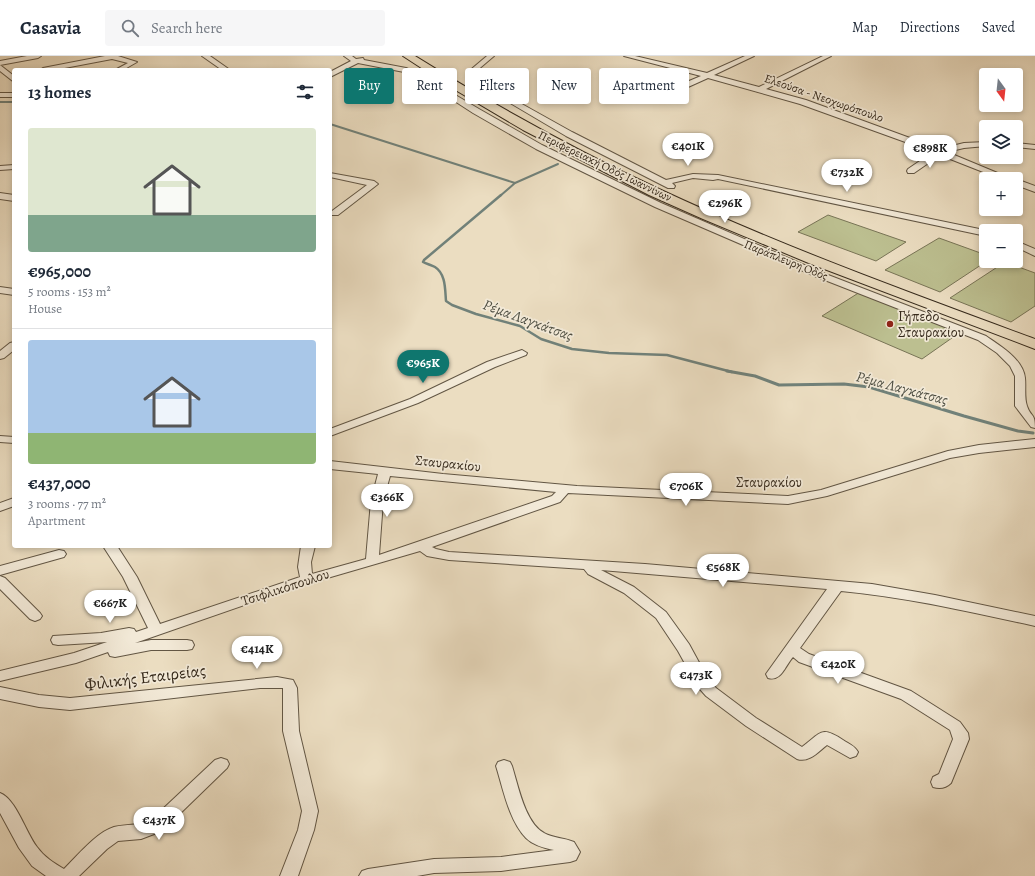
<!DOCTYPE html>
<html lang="en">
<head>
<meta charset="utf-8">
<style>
  body { margin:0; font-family:Alegreya,serif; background:#f6f6f7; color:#1f2937; height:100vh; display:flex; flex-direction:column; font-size:15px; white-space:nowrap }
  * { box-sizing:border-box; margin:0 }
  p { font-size:13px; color:#747a83 }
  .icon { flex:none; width:22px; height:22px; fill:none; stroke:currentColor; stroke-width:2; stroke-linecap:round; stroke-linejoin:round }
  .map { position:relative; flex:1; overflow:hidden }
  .drawer { position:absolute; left:12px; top:12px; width:320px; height:480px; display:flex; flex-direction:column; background:#fff; border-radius:4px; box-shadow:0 2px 6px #0003 }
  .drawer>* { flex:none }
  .hud { position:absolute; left:344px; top:12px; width:380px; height:36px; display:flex; gap:8px }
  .needle { width:26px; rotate:165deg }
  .buttons { position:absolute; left:979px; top:12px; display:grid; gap:8px }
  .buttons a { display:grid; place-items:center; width:44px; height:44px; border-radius:4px; background:#fff; box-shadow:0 2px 6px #0003; font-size:20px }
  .price { position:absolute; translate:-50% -34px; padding:0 9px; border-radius:14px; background:#fff; color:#222; font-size:13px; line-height:26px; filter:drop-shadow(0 1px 2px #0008) }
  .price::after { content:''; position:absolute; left:50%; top:24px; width:12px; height:9px; margin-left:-6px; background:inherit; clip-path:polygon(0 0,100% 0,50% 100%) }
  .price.selected { background:#0f766e; color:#fff }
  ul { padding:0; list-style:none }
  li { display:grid; align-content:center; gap:8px; height:212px; padding:0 16px }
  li+li { border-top:1px solid #e0e1e3 }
  li span { display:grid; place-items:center; height:124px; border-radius:4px; color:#555 }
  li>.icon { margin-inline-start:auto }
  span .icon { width:72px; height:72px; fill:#fffc; stroke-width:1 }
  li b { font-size:17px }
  h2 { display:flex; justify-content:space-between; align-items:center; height:48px; padding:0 16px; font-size:17px }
  .tag { padding:0 14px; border-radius:4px; background:#fff; box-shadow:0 2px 6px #0003; font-size:14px; line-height:36px }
  .tag.selected { background:#0f766e; color:#fff }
  header { display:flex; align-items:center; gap:24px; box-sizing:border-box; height:56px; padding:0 20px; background:#fff; border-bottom:1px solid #e0e1e3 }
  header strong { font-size:19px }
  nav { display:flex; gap:22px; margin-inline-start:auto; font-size:14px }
  .search { width:280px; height:36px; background:#f6f6f7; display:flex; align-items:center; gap:10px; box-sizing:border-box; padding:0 14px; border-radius:4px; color:#747a83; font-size:15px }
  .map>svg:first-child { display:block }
</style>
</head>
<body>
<header>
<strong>Casavia</strong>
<div class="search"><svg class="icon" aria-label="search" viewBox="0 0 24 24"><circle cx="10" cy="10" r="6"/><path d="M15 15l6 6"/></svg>Search here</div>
<nav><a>Map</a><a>Directions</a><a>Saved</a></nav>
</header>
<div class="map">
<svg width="1035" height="820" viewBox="0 0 1035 820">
  <rect width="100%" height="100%" fill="#ebddc1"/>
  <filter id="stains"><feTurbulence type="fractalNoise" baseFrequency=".005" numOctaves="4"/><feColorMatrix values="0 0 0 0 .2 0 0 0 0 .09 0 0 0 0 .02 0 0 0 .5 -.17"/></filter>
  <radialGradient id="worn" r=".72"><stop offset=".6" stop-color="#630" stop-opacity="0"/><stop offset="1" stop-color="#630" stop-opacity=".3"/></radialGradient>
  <g fill="#bcbf90" stroke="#787456">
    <path d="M 828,159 L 906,186 L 876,205 L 798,176 Z"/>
    <path d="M 939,182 L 986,199 L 987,205 L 940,236 L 885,214 Z"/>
    <path d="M 1005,206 L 1035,217 L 1035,250 L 1011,266 L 950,242 Z"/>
    <path d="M 860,236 L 959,277 L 922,303 L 822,260 Z"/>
  </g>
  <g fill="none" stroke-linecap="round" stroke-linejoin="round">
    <g stroke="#718179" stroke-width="2">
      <path d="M 0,46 L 14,46"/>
      <path d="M 330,68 L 515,127 L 500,140"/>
      <path d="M 515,127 L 558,108"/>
    </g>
    <path stroke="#718179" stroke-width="2.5" d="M 501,139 L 424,204 L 423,206 C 427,208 431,209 435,211 C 446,218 445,234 446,245 L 452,249 L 476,258 L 520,270 L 541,283 L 572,293 L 609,297 L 667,299 L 732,316"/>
    <path stroke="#718179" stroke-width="3" d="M 727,315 L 755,320 L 779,329 L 844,328 L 869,331 L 964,360 L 1018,375 L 1033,377"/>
    <defs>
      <g id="minor">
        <path d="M 27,0 L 41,0 L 38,2 L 0,9 L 14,20 L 14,26 L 0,15 L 0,5 Z"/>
        <path d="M 105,0 L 118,0 L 137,6 L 123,14 L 115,14 L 128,7 L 112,3 L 54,14 L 40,14 L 43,12 Z"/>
        <path d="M 202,0 L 210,0 L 230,14 L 222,14 Z"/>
        <path d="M 344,0 L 352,0 L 356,3 L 363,2 L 364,4 L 406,12 L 420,18 L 479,53 L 542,89 L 661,147 L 823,217 L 986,280 C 1000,290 1023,303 1025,322 C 1026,330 1024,342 1027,350 C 1031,362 1035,356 1035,372 L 1031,371 L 1015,350 L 1015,320 L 1010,310 L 997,297 L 978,284 L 817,221 L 655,151 L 536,93 L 473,57 L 416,20 L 404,16 L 358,7 L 330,21 L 330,16 L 351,5 Z"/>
        <path d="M 487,0 L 494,0 L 474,17 L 474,20 L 477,23 L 572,76 L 666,124 L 693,118 L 718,119 L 989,175 L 986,175 L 986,180 L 718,123 L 713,124 L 693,122 L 672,127 L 675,130 L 674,132 L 668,132 L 566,80 L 473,25 L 468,20 L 468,16 Z"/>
        <path d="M 624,0 L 635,0 L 707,17 L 745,0 L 754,0 L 714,19 L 759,31 L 823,0 L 831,0 L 766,33 L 806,44 L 940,93 L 964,87 L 986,86 L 986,90 L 964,92 L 947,96 L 1012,123 L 1001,123 L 940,99 L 914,117 L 908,117 L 907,115 L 908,113 L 933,96 L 800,48 L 708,22 L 657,45 L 651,45 L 651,41 L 701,20 Z"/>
        <rect x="0" y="37" width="14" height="4"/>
        <path d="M 1016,87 L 1035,89 L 1035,93 L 1016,91 Z"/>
        <path d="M 14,109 L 14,113 L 0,114 L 0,110 Z"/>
        <path d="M 330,117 L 374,125 L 378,128 L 338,159 L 332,159 L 331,157 L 332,155 L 367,129 L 330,121 Z"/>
        <path d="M 1016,123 L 1035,130 L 1035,136 L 1016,129 Z"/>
        <path d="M 0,137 L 14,139 L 14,145 L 0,143 Z"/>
        <path d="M 1016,185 L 1035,193 L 1035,200 L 1016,191 Z"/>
        <path d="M 0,231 L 14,233 L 14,239 L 0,237 Z"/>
        <path d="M 14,286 L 14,294 L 4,302 L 0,303 L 0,295 L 10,287 Z"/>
        <path d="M 522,294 L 527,297 L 526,299 L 495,311 L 418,347 L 330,380 L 330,373 L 410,343 L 487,306 Z"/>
        <path d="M 0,380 L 14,381 L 14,387 L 0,386 Z"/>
        <path d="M 1035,383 L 1035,391 L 979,397 L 950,402 L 827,440 L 788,448 L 568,437 L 560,446 L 432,491 L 436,493 L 449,496 L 645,508 L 872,528 L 935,539 L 1035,560 L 1035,570 C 971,556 906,541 841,535 L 800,592 L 809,598 L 911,635 L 960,666 L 968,677 L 969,683 L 951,727 C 946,732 940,733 933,731 L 931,726 L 933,721 L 939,718 L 953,683 L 950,674 L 901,643 L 799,606 L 793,601 C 785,610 781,626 768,622 L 766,618 L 827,533 L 601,514 L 634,531 L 666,556 L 689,588 L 708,623 L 716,632 L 756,662 L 802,691 C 822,676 821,670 843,684 C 849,688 855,690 858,696 L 856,700 L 850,702 L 827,689 C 818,696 809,707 797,703 L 746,670 L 706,640 L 698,631 L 678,595 L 656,562 L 624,537 L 588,518 L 584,513 L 449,504 L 427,500 L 420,495 L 293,532 L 135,587 L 151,584 L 187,584 L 192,585 L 194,589 L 192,593 L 187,594 L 151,594 L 115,601 L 110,600 L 108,596 L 76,607 L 0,625 L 0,615 L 74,597 L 107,586 L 58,589 L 53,588 L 51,584 L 53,580 L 101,577 L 129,572 L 134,573 L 136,576 L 148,572 L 123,521 L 103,490 L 117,490 L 137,521 L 160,568 L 300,521 L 298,511 L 301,490 L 315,490 L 311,506 L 312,518 L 366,503 L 371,445 L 378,418 L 330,413 L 330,405 L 443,418 L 577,430 L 788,440 L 821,434 L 948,395 L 979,389 ZM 390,420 L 556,436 L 552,440 L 379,499 L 383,445 Z"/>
        <path d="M 14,442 L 14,450 L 0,455 L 0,447 Z"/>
        <path d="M 59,494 L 64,495 L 66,498 L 64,501 L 0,519 L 0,510 Z"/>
        <path d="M 0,520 L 5,522 L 40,557 L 42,560 L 40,563 L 35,565 L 30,563 L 0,533 Z"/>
        <path d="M 277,621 L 293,624 L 297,632 L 299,675 L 318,755 L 314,774 L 298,820 L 280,820 L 298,774 L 302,755 L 283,675 L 283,632 L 260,632 L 70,654 L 39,651 L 0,643 L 0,631 L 39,639 L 70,642 Z"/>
        <path d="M 221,702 L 227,704 L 229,708 L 227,712 L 162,775 L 141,783 L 118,785 L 107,793 L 79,820 L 46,820 L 32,810 L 19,792 L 0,757 L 0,737 C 16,743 26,777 37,791 C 44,801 54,807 64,813 C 77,800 97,776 114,771 C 126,768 138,770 150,765 L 215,704 Z"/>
        <path d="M 504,704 L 510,706 L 512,710 C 518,729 525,767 544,777 C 553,782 565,782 574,786 L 580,796 L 576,804 L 570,806 L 501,815 L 434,817 L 417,820 L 359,820 L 362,815 L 368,813 L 434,803 L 501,801 L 554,794 C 544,792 533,789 526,782 C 509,765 503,732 496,710 L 498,706 Z"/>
      </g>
      <path id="highway" d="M 403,0 L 415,0 C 494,49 575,94 659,133 C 781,190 908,236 1035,283 L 1035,293 L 811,208 L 703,163 L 649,139 L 523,74 L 452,32 Z"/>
    </defs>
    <use href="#minor" stroke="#625644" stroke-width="2"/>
    <use href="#highway" stroke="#35291b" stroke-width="2"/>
    <use href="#minor" fill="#f2e9d7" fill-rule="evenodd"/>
    <use href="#highway" fill="#ebddc1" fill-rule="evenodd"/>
  </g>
  <circle fill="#8f2418" stroke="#f2e9d7" stroke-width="1.5" cx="890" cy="268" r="4"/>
  <g text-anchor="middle" stroke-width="3.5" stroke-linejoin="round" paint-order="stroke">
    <g font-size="12" fill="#35291b" stroke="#f2e9d7">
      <text transform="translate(824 42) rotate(19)" y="4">Ελεούσα - Νεοχωρόπουλο</text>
      <text transform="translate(605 110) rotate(26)" y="4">Περιφερειακή Οδός Ιωαννίνων</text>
      <text transform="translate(786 204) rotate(22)" y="4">Παράπλευρη Οδός</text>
    </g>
    <g font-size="14" fill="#35291b" stroke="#f2e9d7" text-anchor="start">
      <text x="898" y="265">Γήπεδο<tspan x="898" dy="16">Σταυρακίου</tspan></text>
    </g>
    <g font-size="14" fill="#35291b" stroke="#f2e9d7">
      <text transform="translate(448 407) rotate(6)" y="5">Σταυρακίου</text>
      <text x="769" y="431">Σταυρακίου</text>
      <text transform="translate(285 531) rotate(-18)" y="5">Τσιφλικόπουλου</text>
    </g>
    <g font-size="15" font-style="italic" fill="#4e4e42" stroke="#f2e9d7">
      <text transform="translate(528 264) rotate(20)" y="5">Ρέμα Λαγκάτσας</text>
      <text transform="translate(902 332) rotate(15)" y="5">Ρέμα Λαγκάτσας</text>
    </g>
    <g font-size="17" fill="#35291b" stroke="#f2e9d7">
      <text transform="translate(145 621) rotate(-7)" y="6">Φιλικής Εταιρείας</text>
    </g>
  </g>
  <rect width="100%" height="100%" filter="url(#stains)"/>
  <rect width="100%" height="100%" fill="url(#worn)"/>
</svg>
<div class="buttons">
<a><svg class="needle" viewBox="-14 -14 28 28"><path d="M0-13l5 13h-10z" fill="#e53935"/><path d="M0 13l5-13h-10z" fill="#747a83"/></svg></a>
<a><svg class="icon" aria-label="layers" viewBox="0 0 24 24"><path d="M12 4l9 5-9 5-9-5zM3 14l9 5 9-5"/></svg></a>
<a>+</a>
<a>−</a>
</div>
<b class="price" style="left:688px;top:111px">€401K</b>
<b class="price" style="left:930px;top:113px">€898K</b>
<b class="price" style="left:847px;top:137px">€732K</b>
<b class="price" style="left:725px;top:168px">€296K</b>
<b class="price selected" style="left:423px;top:328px">€965K</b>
<b class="price" style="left:686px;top:451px">€706K</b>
<b class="price" style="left:387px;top:462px">€366K</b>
<b class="price" style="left:723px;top:532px">€568K</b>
<b class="price" style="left:110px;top:568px">€667K</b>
<b class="price" style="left:257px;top:614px">€414K</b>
<b class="price" style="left:838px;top:629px">€420K</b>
<b class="price" style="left:696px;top:640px">€473K</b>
<b class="price" style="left:159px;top:785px">€437K</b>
<div class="hud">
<a class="tag selected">Buy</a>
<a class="tag">Rent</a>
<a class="tag">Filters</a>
<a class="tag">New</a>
<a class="tag">Apartment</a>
</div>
<section class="drawer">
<h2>13 homes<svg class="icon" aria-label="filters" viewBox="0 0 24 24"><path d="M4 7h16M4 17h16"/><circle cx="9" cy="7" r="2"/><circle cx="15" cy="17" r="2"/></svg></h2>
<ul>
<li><span style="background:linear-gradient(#dfe7d0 70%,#7fa58c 0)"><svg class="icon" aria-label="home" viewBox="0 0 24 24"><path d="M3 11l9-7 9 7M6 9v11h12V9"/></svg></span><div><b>€965,000</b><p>5 rooms · 153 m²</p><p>House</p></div></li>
<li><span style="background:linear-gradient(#a9c7e8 75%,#8fb573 0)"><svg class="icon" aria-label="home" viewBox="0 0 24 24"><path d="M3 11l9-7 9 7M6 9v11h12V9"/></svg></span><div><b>€437,000</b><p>3 rooms · 77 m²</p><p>Apartment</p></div></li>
</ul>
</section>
</div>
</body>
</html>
